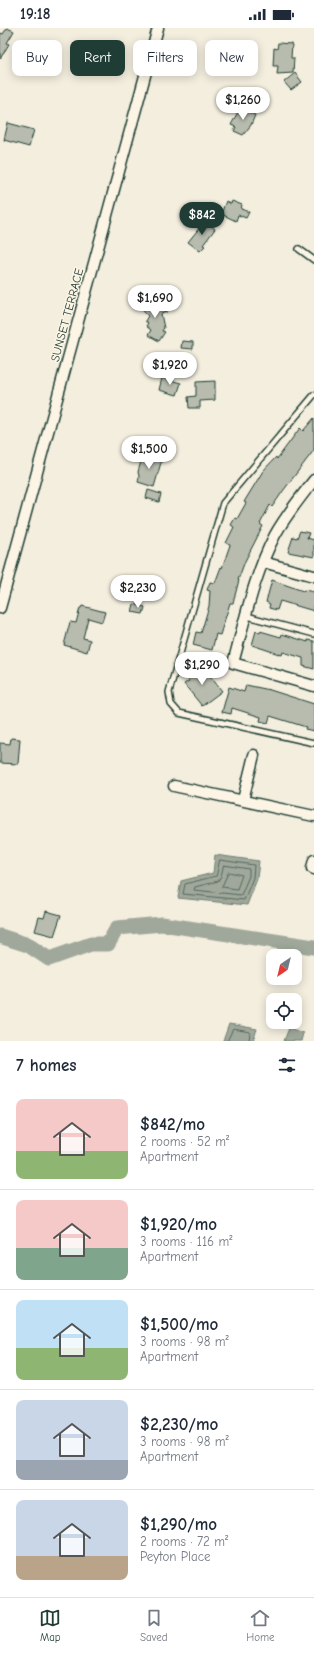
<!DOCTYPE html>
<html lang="en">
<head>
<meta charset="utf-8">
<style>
  body { margin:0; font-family:"Comic Neue",sans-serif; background:#f6f6f7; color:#1f2937; height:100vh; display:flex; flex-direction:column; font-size:15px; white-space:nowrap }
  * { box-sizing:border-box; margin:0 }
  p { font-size:13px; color:#747a83 }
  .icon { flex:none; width:22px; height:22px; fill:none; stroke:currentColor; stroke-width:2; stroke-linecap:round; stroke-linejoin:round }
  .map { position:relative; height:1013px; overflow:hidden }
  .details { display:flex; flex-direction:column; background:#fff; flex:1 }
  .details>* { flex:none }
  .hud { position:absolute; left:12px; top:12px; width:290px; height:36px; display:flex; gap:8px }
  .needle { width:26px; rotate:215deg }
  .tools { position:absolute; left:266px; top:921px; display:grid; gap:8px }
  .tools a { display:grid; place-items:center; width:36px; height:36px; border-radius:8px; background:#fff; box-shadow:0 2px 10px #0003; font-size:20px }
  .price { position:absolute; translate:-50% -34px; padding:0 9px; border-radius:14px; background:#fff; color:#222; font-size:13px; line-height:26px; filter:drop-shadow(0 1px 2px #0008) }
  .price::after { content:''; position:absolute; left:50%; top:24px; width:12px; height:9px; margin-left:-6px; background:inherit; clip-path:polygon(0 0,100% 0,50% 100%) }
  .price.current { background:#1f3d34; color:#fff }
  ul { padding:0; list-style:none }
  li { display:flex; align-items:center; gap:12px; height:100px; padding:0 16px }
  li+li { border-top:1px solid #e0e1e3 }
  li span { display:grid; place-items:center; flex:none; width:112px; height:80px; border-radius:8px; color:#555 }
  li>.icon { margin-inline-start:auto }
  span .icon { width:48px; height:48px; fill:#fffc; stroke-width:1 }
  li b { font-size:17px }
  h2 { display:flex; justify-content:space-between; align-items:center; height:48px; padding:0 16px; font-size:17px }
  .chip { padding:0 14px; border-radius:8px; background:#fff; box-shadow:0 2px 10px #0003; font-size:14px; line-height:36px }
  .chip.current { background:#1f3d34; color:#fff }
  .status { display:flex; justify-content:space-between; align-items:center; height:28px; padding:0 20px; background:#fff; direction:ltr }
  .status svg { height:11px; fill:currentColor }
  .tabs { display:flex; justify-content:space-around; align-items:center; height:56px; border-top:1px solid #e0e1e3; background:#fff; font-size:11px; color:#747a83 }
  .tabs a { display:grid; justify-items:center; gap:2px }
  .tabs .current { color:#1f3d34 }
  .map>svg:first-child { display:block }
</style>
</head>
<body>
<div class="status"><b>19:18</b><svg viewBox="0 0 49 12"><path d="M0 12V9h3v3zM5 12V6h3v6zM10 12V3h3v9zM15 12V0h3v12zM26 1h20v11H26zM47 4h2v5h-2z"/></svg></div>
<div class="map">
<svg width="314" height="1013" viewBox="0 0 314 1013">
  <rect width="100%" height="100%" fill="#f3eede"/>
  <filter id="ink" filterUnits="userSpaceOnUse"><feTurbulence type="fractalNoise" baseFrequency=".025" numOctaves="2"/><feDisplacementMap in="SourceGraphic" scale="8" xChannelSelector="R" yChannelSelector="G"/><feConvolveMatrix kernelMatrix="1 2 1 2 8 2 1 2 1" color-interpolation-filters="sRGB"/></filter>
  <g filter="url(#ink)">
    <g fill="#a0a89b" stroke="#6c7d72">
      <path d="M 215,827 L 259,833 L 257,851 L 247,877 L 178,870 L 181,853 L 213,845 Z"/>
      <path d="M 229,996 L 257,1001 L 253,1013 L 223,1013 Z"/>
      <path d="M 289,1000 L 303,1005 L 301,1013 L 284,1013 Z"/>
    </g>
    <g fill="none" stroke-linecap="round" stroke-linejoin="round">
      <g stroke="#53685d" stroke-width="1">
        <path d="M 220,832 L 254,837 L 253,850 L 244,872 L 183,866 L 185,856 L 216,848 Z"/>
        <path d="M 224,837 L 249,841 L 249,848 L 241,867 L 194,862 L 195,859 L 218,853 L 221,848 Z"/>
        <path d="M 229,844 L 242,847 L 237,861 L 222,859 Z"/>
        <path d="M 227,1013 L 233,1001 L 250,1004 L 249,1013"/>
      </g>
      <path stroke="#a0a89b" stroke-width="15" d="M 0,908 L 28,917 L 49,931 L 91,916 L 108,916 L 117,900 L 162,896 L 314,919"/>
    </g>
    <g fill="#b8bcae" stroke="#1f3d34">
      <path d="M 7,0 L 14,3 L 7,15 L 9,16 L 0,31 L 0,5 L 3,6 Z"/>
      <path d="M 278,15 L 292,16 L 291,30 L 294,30 L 293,45 L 277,46 L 278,38 L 273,38 L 274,20 L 277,21 Z"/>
      <path d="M 295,45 L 302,54 L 291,62 L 284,54 Z"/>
      <path d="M 241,80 L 255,87 L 251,97 L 243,107 L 234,103 L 236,99 L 231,97 L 239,82 L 240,83 Z"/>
      <path d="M 8,95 L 34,102 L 29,119 L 4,112 Z"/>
      <path d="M 226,173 L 231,176 L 232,173 L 242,177 L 241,181 L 249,184 L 246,190 L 238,187 L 236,193 L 221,186 Z"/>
      <path d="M 205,193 L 215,201 L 203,217 L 205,218 L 200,223 L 188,214 Z"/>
      <path d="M 154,270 L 166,278 L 167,284 L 161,286 L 164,300 L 162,303 L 165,304 L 159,313 L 148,307 L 151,302 L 146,298 L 148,295 L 145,293 L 148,288 L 143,283 Z"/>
      <path d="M 182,313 L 193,314 L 193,321 L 181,320 Z"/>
      <path d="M 162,350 L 181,355 L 177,367 L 159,362 Z"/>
      <path d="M 215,353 L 215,372 L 200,373 L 200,380 L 189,380 L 188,369 L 196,368 L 196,354 Z"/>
      <path d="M 314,390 L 314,422 L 283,463 L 272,479 L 270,477 L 260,496 L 263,498 L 245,533 L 238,552 L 239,552 L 233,575 L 230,575 L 220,607 L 216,606 L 212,622 L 193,617 L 196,604 L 201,605 L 209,578 L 210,563 L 207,562 L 210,554 L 215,555 L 221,539 L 222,540 L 230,517 L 226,515 L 234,499 L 231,497 L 235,490 L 237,491 L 246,475 L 244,474 L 263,443 L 276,429 L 277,431 L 300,400 L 303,403 Z"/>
      <path d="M 143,426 L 162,431 L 154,459 L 138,454 L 139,448 L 138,444 Z"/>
      <path d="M 148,462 L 161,466 L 159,474 L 146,470 Z"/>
      <path d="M 300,503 L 309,505 L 307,510 L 314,512 L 314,529 L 288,524 L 293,509 L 297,510 Z"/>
      <path d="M 272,552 L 303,563 L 304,562 L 314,564 L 314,583 L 280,573 L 277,582 L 269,580 L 270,576 L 266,574 Z"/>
      <path d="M 134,576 L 145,579 L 143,586 L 132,584 Z"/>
      <path d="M 82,578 L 105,584 L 102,594 L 88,590 L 83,610 L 90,612 L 87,624 L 64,617 L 70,594 L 76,595 L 80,580 L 81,580 Z"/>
      <path d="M 256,603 L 260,605 L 260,603 L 281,609 L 282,606 L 308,614 L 308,612 L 314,613 L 314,641 L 303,638 L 303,630 L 283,624 L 282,627 L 252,617 Z"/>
      <path d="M 202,638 L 222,663 L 202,678 L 184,656 L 189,653 L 186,649 L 188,647 Z"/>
      <path d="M 246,657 L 270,662 L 314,676 L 314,703 L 305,701 L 306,699 L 270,688 L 268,695 L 260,693 L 261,689 L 232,680 L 231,686 L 222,684 L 229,659 L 244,664 Z"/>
      <path d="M 11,710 L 20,711 L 18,736 L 0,735 L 0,715 L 10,716 Z"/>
      <path d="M 46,883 L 61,887 L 54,908 L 35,903 L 39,889 L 44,890 Z"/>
    </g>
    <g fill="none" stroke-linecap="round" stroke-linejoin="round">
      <defs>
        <g id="lane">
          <path d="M 299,221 L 314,232"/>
          <path d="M 314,367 L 223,475 L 169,664 L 171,676 L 179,685 L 314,715"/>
          <path d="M 247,588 L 314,606"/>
        </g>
        <g id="street">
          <path d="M 314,452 C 300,470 286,487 275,507 C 254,547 245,592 233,635 L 314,658"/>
          <path d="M 263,534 L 314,548"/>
          <path d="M 0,580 L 158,0"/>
          <path d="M 174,758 L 314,788"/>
          <path d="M 243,772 L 254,727"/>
          <path d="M 314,832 L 312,840 L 314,841"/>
        </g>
      </defs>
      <use href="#lane" stroke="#1f3d34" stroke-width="8"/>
      <use href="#street" stroke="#1f3d34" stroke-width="13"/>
      <use href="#lane" stroke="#fcf5e5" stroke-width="5"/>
      <use href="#street" stroke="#fcf5e5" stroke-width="10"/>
    </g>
  </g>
  <g text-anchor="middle" stroke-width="3" stroke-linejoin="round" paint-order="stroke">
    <g font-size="12" fill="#1f3d34" stroke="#fcf5e5">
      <text transform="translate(67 287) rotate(-75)" y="4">SUNSET TERRACE</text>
    </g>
  </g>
</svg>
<div class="tools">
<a><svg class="needle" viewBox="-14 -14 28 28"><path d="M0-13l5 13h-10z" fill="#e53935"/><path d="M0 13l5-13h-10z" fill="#747a83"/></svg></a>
<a><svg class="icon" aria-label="locate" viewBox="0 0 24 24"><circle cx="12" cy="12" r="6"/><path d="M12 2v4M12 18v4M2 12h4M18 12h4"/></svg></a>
</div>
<b class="price" style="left:243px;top:93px">$1,260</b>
<b class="price current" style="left:202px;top:208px">$842</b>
<b class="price" style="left:155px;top:291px">$1,690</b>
<b class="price" style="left:170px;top:358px">$1,920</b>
<b class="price" style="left:149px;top:442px">$1,500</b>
<b class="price" style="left:138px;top:581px">$2,230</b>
<b class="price" style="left:202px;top:658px">$1,290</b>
<div class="hud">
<a class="chip">Buy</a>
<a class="chip current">Rent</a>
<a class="chip">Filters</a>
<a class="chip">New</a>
</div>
</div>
<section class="details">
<h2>7 homes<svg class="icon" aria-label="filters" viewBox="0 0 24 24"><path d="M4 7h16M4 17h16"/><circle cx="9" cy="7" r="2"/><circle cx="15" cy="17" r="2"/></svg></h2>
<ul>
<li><span style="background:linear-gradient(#f6c9c9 65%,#8fb573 0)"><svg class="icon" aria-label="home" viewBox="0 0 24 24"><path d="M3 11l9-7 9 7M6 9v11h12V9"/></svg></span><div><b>$842/mo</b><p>2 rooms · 52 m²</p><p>Apartment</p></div></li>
<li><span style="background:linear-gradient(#f6c9c9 60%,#7fa58c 0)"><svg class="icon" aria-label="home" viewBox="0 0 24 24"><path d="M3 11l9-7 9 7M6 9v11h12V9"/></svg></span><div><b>$1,920/mo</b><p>3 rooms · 116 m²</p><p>Apartment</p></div></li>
<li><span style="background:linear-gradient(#bfe0f5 60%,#8fb573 0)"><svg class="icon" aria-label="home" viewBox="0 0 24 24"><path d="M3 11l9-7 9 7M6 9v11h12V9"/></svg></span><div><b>$1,500/mo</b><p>3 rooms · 98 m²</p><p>Apartment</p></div></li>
<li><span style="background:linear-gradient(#c9d6e8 75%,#9aa5b1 0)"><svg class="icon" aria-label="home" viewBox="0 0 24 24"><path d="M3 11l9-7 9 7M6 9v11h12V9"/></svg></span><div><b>$2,230/mo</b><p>3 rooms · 98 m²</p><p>Apartment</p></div></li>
<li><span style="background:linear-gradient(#c9d6e8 70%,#b9a48a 0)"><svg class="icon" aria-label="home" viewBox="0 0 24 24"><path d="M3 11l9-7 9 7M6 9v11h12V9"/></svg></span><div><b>$1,290/mo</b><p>2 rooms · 72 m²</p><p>Peyton Place</p></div></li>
</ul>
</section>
<nav class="tabs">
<a class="current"><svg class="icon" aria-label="map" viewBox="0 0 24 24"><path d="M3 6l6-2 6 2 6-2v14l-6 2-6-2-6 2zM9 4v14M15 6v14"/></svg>Map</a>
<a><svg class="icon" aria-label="saved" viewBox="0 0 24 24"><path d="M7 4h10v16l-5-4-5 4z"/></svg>Saved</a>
<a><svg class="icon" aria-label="home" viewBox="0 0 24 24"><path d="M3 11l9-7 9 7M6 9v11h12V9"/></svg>Home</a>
</nav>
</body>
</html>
